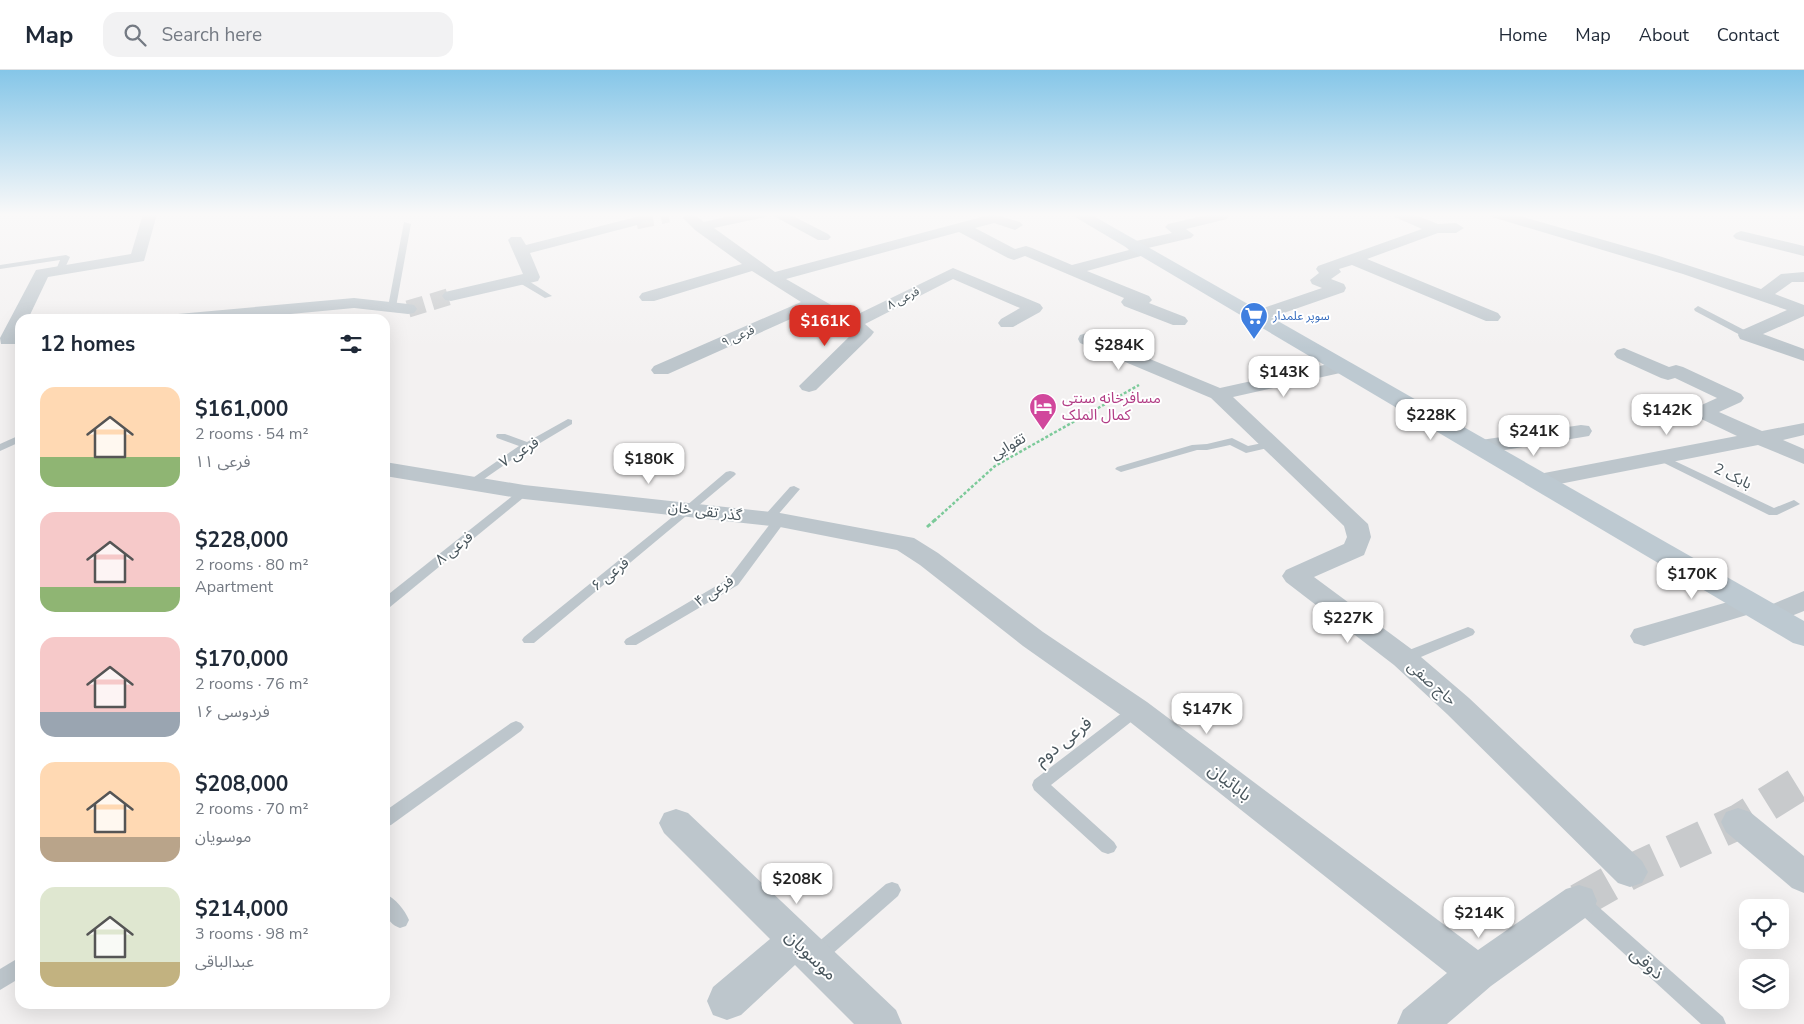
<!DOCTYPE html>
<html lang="en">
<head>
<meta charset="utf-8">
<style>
  body { margin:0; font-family:"Nunito Sans","Noto Sans Arabic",sans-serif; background:#f2f2f3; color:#1f2937; height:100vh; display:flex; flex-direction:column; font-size:19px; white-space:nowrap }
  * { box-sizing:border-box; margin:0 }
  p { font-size:16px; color:#747a83 }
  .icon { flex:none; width:28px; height:28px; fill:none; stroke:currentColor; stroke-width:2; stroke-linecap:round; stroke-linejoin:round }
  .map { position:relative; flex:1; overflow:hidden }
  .sheet { position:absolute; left:15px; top:244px; width:375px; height:695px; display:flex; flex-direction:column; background:#fff; border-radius:15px; box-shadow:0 5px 20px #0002 }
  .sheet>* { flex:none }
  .controls { position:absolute; left:1739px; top:829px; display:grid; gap:10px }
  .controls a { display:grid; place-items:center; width:50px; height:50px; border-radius:10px; background:#fff; box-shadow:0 5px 20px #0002; font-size:25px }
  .price { position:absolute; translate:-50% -42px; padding:0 11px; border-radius:10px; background:#fff; color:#222; font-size:16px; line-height:32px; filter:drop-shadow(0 1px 2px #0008) }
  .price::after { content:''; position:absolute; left:50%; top:30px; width:15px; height:11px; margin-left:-8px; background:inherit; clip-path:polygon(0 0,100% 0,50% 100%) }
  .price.selected { background:#d93025; color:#fff }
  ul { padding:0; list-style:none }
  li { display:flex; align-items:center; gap:15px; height:125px; padding:0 25px }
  li span { display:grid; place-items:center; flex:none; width:140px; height:100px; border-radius:15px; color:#555 }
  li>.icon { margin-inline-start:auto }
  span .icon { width:60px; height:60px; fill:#fffc; stroke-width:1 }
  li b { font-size:21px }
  h2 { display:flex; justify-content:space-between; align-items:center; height:60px; padding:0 25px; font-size:21px }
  header { display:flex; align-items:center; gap:30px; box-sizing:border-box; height:70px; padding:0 25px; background:#fff; border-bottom:1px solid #e0e1e3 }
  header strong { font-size:24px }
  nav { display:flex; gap:28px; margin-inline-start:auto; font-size:18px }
  .search { width:350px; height:45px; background:#f2f2f3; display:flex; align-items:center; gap:12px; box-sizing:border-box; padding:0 18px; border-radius:15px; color:#747a83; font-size:19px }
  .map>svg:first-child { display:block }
</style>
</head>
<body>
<header>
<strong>Map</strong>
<div class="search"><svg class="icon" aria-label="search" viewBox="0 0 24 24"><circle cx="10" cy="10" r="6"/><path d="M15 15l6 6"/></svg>Search here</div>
<nav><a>Home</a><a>Map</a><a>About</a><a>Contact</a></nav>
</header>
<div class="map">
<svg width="1804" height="954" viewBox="0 0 1804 954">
  <rect width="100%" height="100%" fill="#f3f1f1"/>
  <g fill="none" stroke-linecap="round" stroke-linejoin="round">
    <g stroke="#c8cacc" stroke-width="17" stroke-dasharray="17 8" stroke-linecap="butt">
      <path d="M 636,151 L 668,144"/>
      <path d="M 408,239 L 451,226"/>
    </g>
    <path stroke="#c8cacc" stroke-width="35" stroke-dasharray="35 18" stroke-linecap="butt" d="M 1579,831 L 1630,802 L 1738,752 L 1804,711"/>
    <path stroke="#7cca9a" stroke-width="2.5" stroke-dasharray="3 2" stroke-linecap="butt" d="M 934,451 L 995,396 L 1139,315"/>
    <path stroke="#7cca9a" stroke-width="3" stroke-dasharray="4.5 2.5" stroke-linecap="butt" d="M 927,457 L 936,449"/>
    <g fill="#bdc6cc" fill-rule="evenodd">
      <path d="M 404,152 L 411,154 L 396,237 L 392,240 L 388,237 Z"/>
      <path d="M 66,185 L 70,187 L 64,200 L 60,202 L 56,200 L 60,190 L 0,199 L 0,195 Z"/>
      <path d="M 518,208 L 524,208 L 552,226 L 545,228 L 518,212 Z"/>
      <path d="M 1698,236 L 1750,263 L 1752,265 L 1750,267 L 1744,267 L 1695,241 L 1694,239 Z"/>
      <path d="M 568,349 L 572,350 L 572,354 L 510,391 L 474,416 L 466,416 L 464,414 L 519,376 L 497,368 L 496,366 L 497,364 L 505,364 L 527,372 Z"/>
      <path d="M 20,365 L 20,372 L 0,381 L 0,374 Z"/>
      <path d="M 1232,368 L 1248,376 L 1272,371 L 1277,374 L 1276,376 L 1246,383 L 1230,375 L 1207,380 L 1197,380 L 1121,402 L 1115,399 L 1117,397 L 1192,375 L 1207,374 Z"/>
      <path d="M 1660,384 L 1774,438 L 1794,430 L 1800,434 L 1777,445 L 1769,445 L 1656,389 L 1654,387 L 1656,385 Z"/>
      <path d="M 730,401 L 734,402 L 736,404 L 734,406 L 534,573 L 524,573 L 522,570 L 524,567 L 686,436 L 726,402 Z"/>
      <path d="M 794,416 L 800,419 L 776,447 L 784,447 L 786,450 L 738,515 L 636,575 L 626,575 L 624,572 L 626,569 L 728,509 L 773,450 L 765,451 L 763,448 L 765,445 L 790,417 Z"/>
      <path d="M 524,419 L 528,420 L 530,422 L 528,424 L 390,537 L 385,539 L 385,527 L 520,420 Z"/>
      <path d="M 1468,557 L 1473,559 L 1475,562 L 1473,565 L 1409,592 L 1399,592 L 1397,588 L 1399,584 Z"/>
      <path d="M 1136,634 L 1141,636 L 1144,640 L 1141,644 L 1051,715 L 1114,772 L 1117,777 L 1114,782 L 1108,784 L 1102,782 L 1034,720 L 1032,715 L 1034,710 L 1131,636 Z"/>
      <path d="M 516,651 L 521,653 L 524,657 L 521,661 L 391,755 L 385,757 L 385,741 L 511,653 Z"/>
      <path d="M 892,812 L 898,814 L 901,820 L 898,826 L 823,892 L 816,895 L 809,892 L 807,886 L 809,880 L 886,814 Z"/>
      <path d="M 1579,823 L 1585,825 L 1723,947 L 1726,954 L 1701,954 L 1573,837 L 1570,831 L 1573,825 Z"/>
      <path d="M 385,824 C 395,828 405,840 409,850 L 406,856 L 400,858 C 384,852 385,839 385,824 Z"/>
      <path d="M 20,887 L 20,908 L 0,920 L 0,899 Z"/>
    </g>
    <g fill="#bdc6cc" fill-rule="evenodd">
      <path d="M 143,144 L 157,144 L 144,191 L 48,207 L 28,249 L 20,249 L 20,264 L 15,274 L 1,274 L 0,268 L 36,200 L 131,184 Z"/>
      <path d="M 739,144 L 767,144 L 765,147 L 714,158 L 775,202 L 993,144 L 1020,152 L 1023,155 L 1015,160 L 994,153 L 975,158 L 1015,179 L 1026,176 L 1032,178 L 1072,195 L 1129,180 L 1125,176 L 1127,173 L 1172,163 L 1165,157 L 1168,154 L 1211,144 L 1228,144 L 1229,146 L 1227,149 L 1186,159 L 1194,165 L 1191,168 L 1148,178 L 1150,181 L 1148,184 L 1087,201 L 1149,226 L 1152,230 L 1149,233 L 1185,247 L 1188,251 L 1185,255 L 1173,255 L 1124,236 L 1121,232 L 1124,228 L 1025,186 L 1014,190 L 1008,188 L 959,162 L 786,209 L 852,247 L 953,198 L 1040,234 L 1043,238 L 1040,242 L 1013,257 L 1001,257 L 998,253 L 1001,249 L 1020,238 L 953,209 L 865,254 L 874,262 L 871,266 L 816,320 L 809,322 L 802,320 L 799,316 L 853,263 L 813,239 L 668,304 L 654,304 L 651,300 L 654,296 L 801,232 L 752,201 L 654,231 L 642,231 L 639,227 L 642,223 L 742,194 L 695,160 L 683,148 L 685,145 L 695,145 L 704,152 Z"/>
      <path d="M 770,144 L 789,144 L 828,164 L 831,167 L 828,170 L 818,170 Z"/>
      <path d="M 1393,144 L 1413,144 L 1438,154 L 1456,153 L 1464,158 L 1456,163 L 1438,163 L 1367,189 L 1498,243 L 1501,247 L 1498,251 L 1486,251 L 1352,195 L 1339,199 L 1341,202 L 1331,209 L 1344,214 L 1346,218 L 1344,222 L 1261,251 L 1249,251 L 1246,247 L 1249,243 L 1322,218 L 1312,214 L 1310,210 L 1319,203 L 1316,199 L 1318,196 L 1422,159 L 1395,147 Z"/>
      <path d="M 1490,144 L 1513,144 L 1656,185 L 1761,219 L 1781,204 L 1804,202 L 1804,212 L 1792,212 L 1775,224 L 1804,235 L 1804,246 L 1763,264 L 1804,279 L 1804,291 L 1740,269 L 1738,265 L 1740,261 L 1787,240 L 1683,204 L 1492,147 Z"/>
      <path d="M 636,147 L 641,148 L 643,151 L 641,154 L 530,183 L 540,207 L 538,211 L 451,231 L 445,230 L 442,226 L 445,222 L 523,204 L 508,170 L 511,167 L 521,167 L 526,175 Z"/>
      <path d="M 1741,161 L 1804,176 L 1804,186 L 1736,169 L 1733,166 L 1736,163 Z"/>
      <path d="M 354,228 L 408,234 L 414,235 L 417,239 L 414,243 L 408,244 L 354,238 L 239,249 L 169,249 L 172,245 L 178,244 Z"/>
      <path d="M 1087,263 L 1220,318 L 1342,291 L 1349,293 L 1352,297 L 1349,301 L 1233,327 L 1368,454 L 1371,467 L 1364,485 L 1314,507 L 1414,581 L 1469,628 L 1642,791 L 1648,802 L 1642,813 L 1630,817 L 1618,813 L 1447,644 L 1394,595 L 1286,512 L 1282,506 L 1286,500 L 1344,474 L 1347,467 L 1344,456 L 1211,328 L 1080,273 L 1078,269 L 1080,265 Z"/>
      <path d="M 1624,278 L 1669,297 L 1676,295 L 1683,297 L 1741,324 L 1744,328 L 1741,332 L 1719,342 L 1762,361 L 1804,353 L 1804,365 L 1783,370 L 1804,379 L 1804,394 L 1758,375 L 1539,418 L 1531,416 L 1528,411 L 1531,406 L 1539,404 L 1737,366 L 1695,346 L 1692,342 L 1695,338 L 1717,328 L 1675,308 L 1668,310 L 1661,308 L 1617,288 L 1614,284 L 1617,280 Z"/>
      <path d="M 1581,355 L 1589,356 L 1592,361 L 1589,366 L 1481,384 L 1473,382 L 1470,377 L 1473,372 L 1481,370 Z"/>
      <path d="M 385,392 L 524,415 L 780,443 L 914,468 L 938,483 L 1043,562 L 1147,632 L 1478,880 L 1566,819 L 1579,815 L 1592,819 L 1597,831 L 1592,843 L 1491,916 L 1447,954 L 1397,954 L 1403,940 L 1447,903 L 1125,648 L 1023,576 L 920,495 L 897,480 L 780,457 L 524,429 L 385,406 Z"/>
      <path d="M 1804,521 L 1804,541 L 1771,554 L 1761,552 L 1757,545 L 1760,541 L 1644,576 L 1634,573 L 1630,566 L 1634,559 L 1752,525 L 1761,528 L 1765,534 L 1763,538 Z"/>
      <path d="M 1738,738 L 1750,742 L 1804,786 L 1804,823 L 1792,818 L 1726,762 L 1721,752 L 1726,742 Z"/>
      <path d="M 676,739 L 688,743 L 896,940 L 902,954 L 854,954 L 795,895 L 741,945 L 727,950 L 713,945 L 707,931 L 713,917 L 770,869 L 664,763 L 659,753 L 664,743 Z"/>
    </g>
    <path fill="#bdc9d1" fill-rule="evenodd" d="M 1070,144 L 1090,144 L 1804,551 L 1804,576 L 1793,573 Z"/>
  </g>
  <linearGradient id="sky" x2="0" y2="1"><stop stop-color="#85c6e8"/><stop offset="0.52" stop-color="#faf9f9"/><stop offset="1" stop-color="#faf9f9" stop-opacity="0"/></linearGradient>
  <rect width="1804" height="278" fill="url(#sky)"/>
  <defs>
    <symbol id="supermarket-pin" viewBox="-11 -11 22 30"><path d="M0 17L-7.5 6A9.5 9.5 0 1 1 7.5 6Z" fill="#3f7fe0" stroke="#fff"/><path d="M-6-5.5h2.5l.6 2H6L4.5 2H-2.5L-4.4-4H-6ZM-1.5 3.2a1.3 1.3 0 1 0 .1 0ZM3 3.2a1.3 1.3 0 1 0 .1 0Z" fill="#fff"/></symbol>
    <symbol id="hotel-pin" viewBox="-11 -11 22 30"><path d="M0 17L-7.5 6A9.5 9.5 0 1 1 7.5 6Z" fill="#d1479c" stroke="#fff"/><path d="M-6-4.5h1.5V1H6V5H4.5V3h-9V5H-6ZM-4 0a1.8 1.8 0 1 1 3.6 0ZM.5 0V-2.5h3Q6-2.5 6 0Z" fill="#fff"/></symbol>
  </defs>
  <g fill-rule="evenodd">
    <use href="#supermarket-pin" x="1238" y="230" width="32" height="43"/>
    <use href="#hotel-pin" x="1027" y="321" width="32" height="43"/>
  </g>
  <g text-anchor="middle" stroke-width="4" stroke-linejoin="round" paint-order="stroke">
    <g font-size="12" fill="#49565d" stroke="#fff">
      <text transform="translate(903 228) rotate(-27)" y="4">فرعی ۸</text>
      <text transform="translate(738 266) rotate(-24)" y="4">فرعی ۹</text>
    </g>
    <g font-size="12" fill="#366cbe" stroke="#fff" text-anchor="start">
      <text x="1273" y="250">سوپر علمدار</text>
    </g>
    <g font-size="15" fill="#b23c85" stroke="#fff" text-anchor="start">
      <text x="1062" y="333">مسافرخانه سنتی<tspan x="1062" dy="17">کمال الملک</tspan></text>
    </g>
    <g font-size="15" fill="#49565d" stroke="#fff">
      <text transform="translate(1008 376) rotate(-30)" y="5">تقوایی</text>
      <text transform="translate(519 382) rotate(-32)" y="5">فرعی ۷</text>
      <text transform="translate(1733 406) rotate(26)" y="5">بابک 2</text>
      <text transform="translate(705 441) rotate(7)" y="5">گذر تقی خان</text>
      <text transform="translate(454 478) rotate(-39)" y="5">فرعی ۸</text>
      <text transform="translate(610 504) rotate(-39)" y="5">فرعی ۶</text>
      <text transform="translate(714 521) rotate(-34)" y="5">فرعی ۴</text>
      <text transform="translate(1432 613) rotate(41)" y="5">حاج صفی</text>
    </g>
    <g font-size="18" fill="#49565d" stroke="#fff">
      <text transform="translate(1063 671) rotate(-38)" y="6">فرعی دوم</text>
      <text transform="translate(1230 712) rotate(38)" y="6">بابائیان</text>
      <text transform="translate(811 885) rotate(44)" y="6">موسویان</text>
      <text transform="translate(1647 893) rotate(42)" y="6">ذوقی</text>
    </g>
  </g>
</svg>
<div class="controls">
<a><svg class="icon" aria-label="locate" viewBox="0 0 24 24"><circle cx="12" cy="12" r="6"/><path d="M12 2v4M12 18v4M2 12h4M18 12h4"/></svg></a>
<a><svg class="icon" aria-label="layers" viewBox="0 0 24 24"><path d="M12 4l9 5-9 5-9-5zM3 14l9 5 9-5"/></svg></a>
</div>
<b class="price selected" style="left:825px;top:277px">$161K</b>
<b class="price" style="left:1119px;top:301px">$284K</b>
<b class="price" style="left:1284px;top:328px">$143K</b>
<b class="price" style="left:1667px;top:366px">$142K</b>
<b class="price" style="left:1431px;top:371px">$228K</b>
<b class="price" style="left:1534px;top:387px">$241K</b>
<b class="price" style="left:649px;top:415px">$180K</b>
<b class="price" style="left:1692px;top:530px">$170K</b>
<b class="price" style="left:1348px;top:574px">$227K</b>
<b class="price" style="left:1207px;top:665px">$147K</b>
<b class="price" style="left:797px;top:835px">$208K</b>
<b class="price" style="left:1479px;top:869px">$214K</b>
<section class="sheet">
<h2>12 homes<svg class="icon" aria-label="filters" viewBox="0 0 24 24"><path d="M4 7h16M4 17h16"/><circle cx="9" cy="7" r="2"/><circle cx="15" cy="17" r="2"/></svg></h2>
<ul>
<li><span style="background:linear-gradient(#ffd9b3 70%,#8fb573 0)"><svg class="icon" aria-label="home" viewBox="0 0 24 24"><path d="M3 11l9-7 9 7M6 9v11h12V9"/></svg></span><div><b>$161,000</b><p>2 rooms · 54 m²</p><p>فرعی ۱۱</p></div></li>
<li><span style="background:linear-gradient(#f6c9c9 75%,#8fb573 0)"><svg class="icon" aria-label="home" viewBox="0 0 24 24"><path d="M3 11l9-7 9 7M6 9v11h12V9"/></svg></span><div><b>$228,000</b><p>2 rooms · 80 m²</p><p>Apartment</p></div></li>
<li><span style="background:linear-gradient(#f6c9c9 75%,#9aa5b1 0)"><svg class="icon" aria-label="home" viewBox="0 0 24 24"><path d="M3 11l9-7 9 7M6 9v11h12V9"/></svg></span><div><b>$170,000</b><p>2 rooms · 76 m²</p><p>فردوسی ۱۶</p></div></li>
<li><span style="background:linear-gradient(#ffd9b3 75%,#b9a48a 0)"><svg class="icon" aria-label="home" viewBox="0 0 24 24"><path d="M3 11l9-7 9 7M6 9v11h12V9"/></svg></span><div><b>$208,000</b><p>2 rooms · 70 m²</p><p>موسویان</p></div></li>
<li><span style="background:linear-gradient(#dfe7d0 75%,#c2b280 0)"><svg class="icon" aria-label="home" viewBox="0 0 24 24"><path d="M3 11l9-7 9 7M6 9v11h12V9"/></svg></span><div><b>$214,000</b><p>3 rooms · 98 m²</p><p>عبدالباقی</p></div></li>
</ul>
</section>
</div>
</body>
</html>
